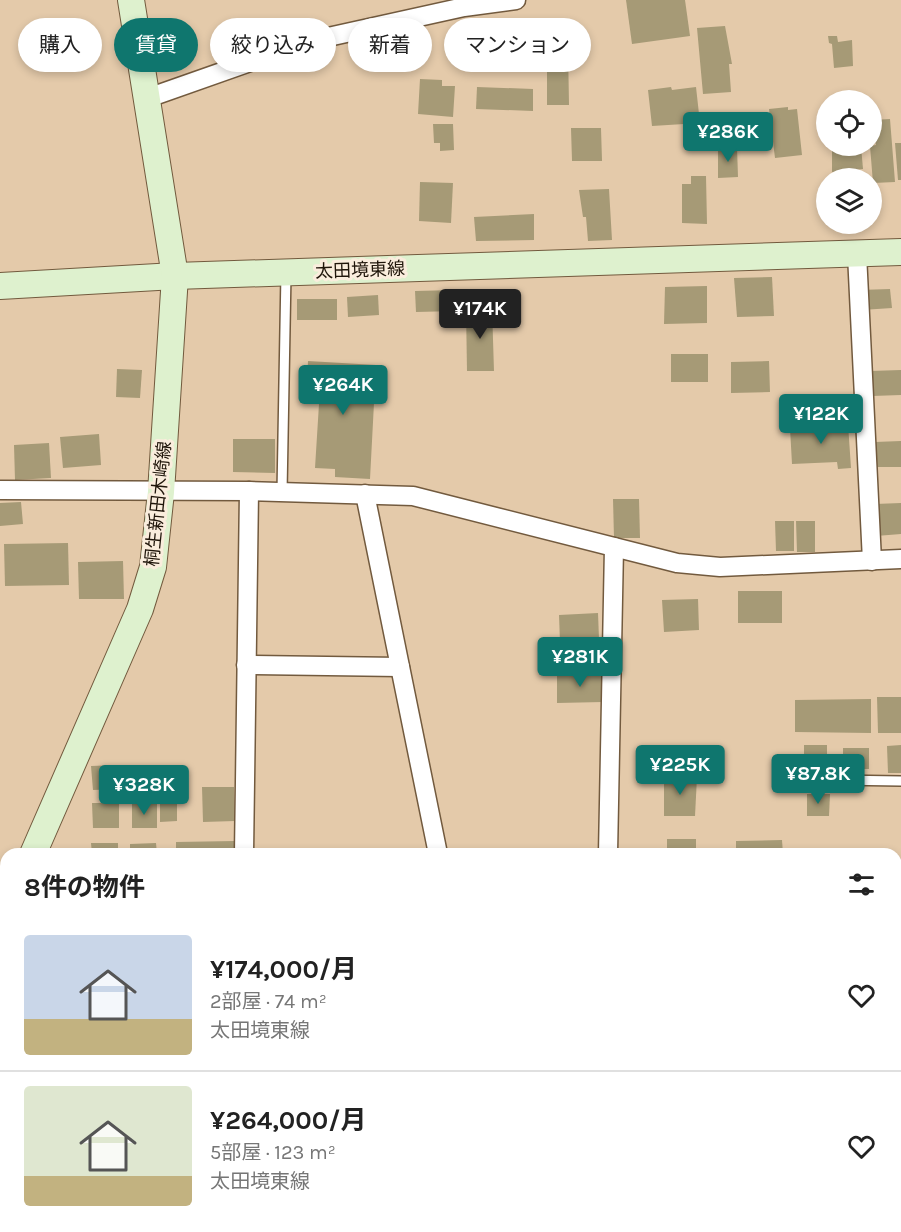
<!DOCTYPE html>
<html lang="ja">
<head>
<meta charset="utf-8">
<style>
  body { margin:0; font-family:Karla,"Noto Sans JP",sans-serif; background:#f2f2f2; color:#222; height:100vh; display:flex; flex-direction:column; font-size:22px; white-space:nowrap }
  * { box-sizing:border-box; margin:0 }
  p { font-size:20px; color:#767676 }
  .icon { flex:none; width:33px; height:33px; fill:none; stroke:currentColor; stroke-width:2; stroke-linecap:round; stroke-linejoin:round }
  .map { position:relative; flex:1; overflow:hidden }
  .side { position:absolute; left:0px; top:848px; width:902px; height:386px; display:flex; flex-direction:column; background:#fff; border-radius:18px 18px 0 0; box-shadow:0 3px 9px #0003 }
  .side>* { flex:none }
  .banner { position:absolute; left:18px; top:18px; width:600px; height:54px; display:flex; gap:12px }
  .tools { position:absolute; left:816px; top:90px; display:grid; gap:12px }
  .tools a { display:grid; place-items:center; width:66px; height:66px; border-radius:50%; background:#fff; box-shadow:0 3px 9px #0003; font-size:30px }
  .price { position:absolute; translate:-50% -51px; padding:0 14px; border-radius:6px; background:#0f766e; color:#fff; font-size:20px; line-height:39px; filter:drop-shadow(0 2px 3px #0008) }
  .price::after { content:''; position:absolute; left:50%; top:36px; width:18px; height:14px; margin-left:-9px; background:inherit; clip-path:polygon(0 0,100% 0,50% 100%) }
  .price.active { background:#222; color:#fff }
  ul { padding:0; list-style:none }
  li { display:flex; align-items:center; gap:18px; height:150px; padding:0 24px }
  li+li { border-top:2px solid #e0e0e0 }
  li span { display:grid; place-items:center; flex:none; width:168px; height:120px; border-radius:6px; color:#555 }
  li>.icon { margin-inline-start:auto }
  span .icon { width:72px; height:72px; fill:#fffc; stroke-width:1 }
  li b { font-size:26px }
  h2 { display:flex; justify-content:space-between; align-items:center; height:72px; padding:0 24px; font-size:26px }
  .pill { padding:0 21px; border-radius:27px; background:#fff; box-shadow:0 3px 9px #0003; font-size:21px; line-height:54px }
  .pill.active { background:#0f766e; color:#fff }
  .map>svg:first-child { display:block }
</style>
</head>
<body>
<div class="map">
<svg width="901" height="1232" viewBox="0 0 901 1232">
  <rect width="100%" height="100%" fill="#e4caaa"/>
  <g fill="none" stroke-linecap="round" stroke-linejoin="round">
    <path stroke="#548dcb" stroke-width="6" d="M 0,1232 L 1,1232"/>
  </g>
  <g fill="#a69a76">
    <path d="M 626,0 L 685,0 L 690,36 L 632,44 Z"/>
    <path d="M 725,26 L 732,64 L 729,64 L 731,92 L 703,94 L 697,28 Z"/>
    <path d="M 828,36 L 837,36 L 838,42 L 852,40 L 853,66 L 834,68 L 832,44 L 829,43 Z"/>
    <path d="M 553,47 L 568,47 L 569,105 L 547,105 L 547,61 L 554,61 Z"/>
    <path d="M 420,79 L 442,80 L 442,86 L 455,86 L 453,117 L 418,114 Z"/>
    <path d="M 477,87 L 533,89 L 533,111 L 476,109 Z"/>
    <path d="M 671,87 L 672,90 L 696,87 L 700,123 L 652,126 L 648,90 Z"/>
    <path d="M 788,107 L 788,110 L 797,109 L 802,155 L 775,158 L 769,109 Z"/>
    <path d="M 890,119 L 895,182 L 873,183 L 870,146 L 876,145 L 872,120 Z"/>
    <path d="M 433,124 L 453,124 L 454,150 L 440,151 L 440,143 L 434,143 Z"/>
    <path d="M 571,128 L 601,128 L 602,161 L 572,161 Z"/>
    <path d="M 895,143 L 901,143 L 901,180 L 898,180 Z"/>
    <path d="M 832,146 L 861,146 L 863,169 L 832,172 Z"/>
    <path d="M 737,147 L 738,177 L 718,178 L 718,148 Z"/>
    <path d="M 691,176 L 706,176 L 707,224 L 682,223 L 682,184 L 691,184 Z"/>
    <path d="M 420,182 L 453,183 L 451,223 L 419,221 Z"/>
    <path d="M 609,189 L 612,240 L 588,241 L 586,217 L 583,217 L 579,190 Z"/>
    <path d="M 534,214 L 534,240 L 476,241 L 474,217 Z"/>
    <path d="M 772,277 L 774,316 L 737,317 L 734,278 Z"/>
    <path d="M 707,286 L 707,323 L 664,324 L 665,287 Z"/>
    <path d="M 890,289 L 892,308 L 862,310 L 859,290 Z"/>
    <path d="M 456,290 L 457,311 L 416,312 L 415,291 Z"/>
    <path d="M 378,295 L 379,315 L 348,317 L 347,297 Z"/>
    <rect x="297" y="299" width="40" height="21"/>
    <path d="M 492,308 L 494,371 L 467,371 L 466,309 Z"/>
    <rect x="671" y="354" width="37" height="28"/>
    <path d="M 308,361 L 376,365 L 370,479 L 335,477 L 335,469 L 315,468 L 319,404 L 306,404 Z"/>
    <path d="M 769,361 L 770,392 L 731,393 L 731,362 Z"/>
    <path d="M 117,369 L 142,370 L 140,398 L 116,397 Z"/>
    <path d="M 901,370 L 901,395 L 872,396 L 870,371 Z"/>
    <path d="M 848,424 L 851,468 L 838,469 L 837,462 L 792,464 L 790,428 Z"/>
    <path d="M 99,434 L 101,465 L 63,468 L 60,437 Z"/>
    <path d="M 233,439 L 275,439 L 275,473 L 233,472 Z"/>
    <path d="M 901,441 L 901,467 L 875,467 L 875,442 Z"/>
    <path d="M 49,443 L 51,478 L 15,480 L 14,445 Z"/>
    <path d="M 613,499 L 639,499 L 640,538 L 614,538 Z"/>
    <path d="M 21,502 L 23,524 L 0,526 L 0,503 Z"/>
    <path d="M 901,503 L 901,534 L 876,536 L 875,504 Z"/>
    <path d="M 775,521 L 794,521 L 794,551 L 776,551 Z"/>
    <path d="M 796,521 L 815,521 L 815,552 L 797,552 Z"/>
    <path d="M 68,543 L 69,585 L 5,586 L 4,544 Z"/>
    <path d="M 123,561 L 124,599 L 79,599 L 78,562 Z"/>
    <rect x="738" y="591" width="44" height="32"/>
    <path d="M 698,599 L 699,630 L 664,632 L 662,600 Z"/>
    <path d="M 598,613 L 599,639 L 560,642 L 559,615 Z"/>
    <path d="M 557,673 L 603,673 L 603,702 L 557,703 Z"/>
    <path d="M 877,697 L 901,697 L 901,733 L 878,733 Z"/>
    <path d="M 871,699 L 871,733 L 795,732 L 795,700 Z"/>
    <rect x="804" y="745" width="23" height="26"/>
    <path d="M 901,745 L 901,773 L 888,773 L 887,746 Z"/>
    <rect x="843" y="748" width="26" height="21"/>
    <path d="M 118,765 L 120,789 L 93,790 L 91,766 Z"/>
    <path d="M 157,765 L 158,789 L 132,791 L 131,766 Z"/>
    <path d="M 664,777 L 697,777 L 695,816 L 664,816 Z"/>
    <path d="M 202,787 L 234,787 L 235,821 L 203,822 Z"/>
    <path d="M 807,794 L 830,794 L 829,816 L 807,816 Z"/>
    <path d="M 160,802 L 177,802 L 177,821 L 160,822 Z"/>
    <path d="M 92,803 L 119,803 L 119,828 L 93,828 Z"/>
    <rect x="132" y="804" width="25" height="24"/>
    <rect x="667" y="839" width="29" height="15"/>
    <path d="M 782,840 L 783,854 L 736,854 L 736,841 Z"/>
    <path d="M 235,841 L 235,854 L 176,854 L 176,842 Z"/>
    <path d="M 91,843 L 118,843 L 118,854 L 92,854 Z"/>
    <path d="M 156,843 L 157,854 L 130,854 L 130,844 Z"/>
    <rect x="0" y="1129" width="6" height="37"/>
    <path d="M 896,1197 L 901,1197 L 901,1221 L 896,1222 Z"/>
    <path d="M 286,1228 L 286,1232 L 256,1232 L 255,1229 Z"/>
  </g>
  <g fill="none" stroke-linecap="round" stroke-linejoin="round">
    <defs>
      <g id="lane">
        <path d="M 282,492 L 286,273"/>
        <path d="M 836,780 L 901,781"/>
        <path d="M 0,878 L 6,878"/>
        <path d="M 733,1227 L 734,1232"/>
      </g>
      <g id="street">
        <path d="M 145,99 L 310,41 L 464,7 L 516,0"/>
        <path d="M 857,254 L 872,561"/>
        <path d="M 0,490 L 249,491 L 413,496 L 677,563 L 720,567 L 901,559"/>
        <path d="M 365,494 L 438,854"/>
        <path d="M 246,665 L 400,667"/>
        <path d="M 244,854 L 249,491"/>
        <path d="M 608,854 L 614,547"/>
        <path d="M 896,884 L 901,884"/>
        <path d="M 896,1066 L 901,1066"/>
        <path d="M 245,1227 L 245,1232"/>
        <path d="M 515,1227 L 516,1232"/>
        <path d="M 610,1227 L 610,1232"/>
      </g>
      <g id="secondary">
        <path d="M 0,286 L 175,276 L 901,252"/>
        <path d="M 33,854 L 140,609 L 153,567 L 161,492 L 175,276 L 131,0"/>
        <path d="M 0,930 L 6,916"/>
      </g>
    </defs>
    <use href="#lane" stroke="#725a3e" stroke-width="12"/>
    <use href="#street" stroke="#725a3e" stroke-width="21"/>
    <use href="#secondary" stroke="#725a3e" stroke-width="28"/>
    <use href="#lane" stroke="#fff" stroke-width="9"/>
    <use href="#street" stroke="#fff" stroke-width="18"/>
    <use href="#secondary" stroke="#def1ce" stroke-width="26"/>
  </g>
  <g text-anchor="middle" stroke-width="6" stroke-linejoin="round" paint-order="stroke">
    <g font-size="18" fill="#1f150a" stroke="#faeddd">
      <text transform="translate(360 270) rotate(-2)" y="6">太田境東線</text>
      <text transform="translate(158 504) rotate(-84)" y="6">桐生新田木崎線</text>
    </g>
  </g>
</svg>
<div class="tools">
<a><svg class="icon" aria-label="locate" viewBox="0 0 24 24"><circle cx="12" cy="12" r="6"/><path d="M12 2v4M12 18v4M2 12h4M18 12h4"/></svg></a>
<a><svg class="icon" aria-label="layers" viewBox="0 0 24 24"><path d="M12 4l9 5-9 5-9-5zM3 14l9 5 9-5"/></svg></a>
</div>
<b class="price" style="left:728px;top:163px">¥286K</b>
<b class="price active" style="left:480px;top:340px">¥174K</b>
<b class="price" style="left:343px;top:416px">¥264K</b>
<b class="price" style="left:821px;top:445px">¥122K</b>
<b class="price" style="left:580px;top:688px">¥281K</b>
<b class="price" style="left:680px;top:796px">¥225K</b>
<b class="price" style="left:818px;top:805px">¥87.8K</b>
<b class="price" style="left:144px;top:816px">¥328K</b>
<div class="banner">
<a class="pill">購入</a>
<a class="pill active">賃貸</a>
<a class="pill">絞り込み</a>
<a class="pill">新着</a>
<a class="pill">マンション</a>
</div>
<section class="side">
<h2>8件の物件<svg class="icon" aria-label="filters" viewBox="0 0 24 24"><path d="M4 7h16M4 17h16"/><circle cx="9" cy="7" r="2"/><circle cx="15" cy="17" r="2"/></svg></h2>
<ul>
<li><span style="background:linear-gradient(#c9d6e8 70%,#c2b280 0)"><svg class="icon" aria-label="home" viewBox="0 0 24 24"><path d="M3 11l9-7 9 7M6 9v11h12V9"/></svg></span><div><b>¥174,000/月</b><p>2部屋 · 74 m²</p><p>太田境東線</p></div><svg class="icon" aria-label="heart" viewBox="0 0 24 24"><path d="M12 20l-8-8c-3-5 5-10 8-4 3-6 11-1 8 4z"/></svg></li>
<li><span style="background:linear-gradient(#dfe7d0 75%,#c2b280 0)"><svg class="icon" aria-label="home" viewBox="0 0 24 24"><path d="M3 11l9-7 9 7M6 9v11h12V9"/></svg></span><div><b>¥264,000/月</b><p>5部屋 · 123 m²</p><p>太田境東線</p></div><svg class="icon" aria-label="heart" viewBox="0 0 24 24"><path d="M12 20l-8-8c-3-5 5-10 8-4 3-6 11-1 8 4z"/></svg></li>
</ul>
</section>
</div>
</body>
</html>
